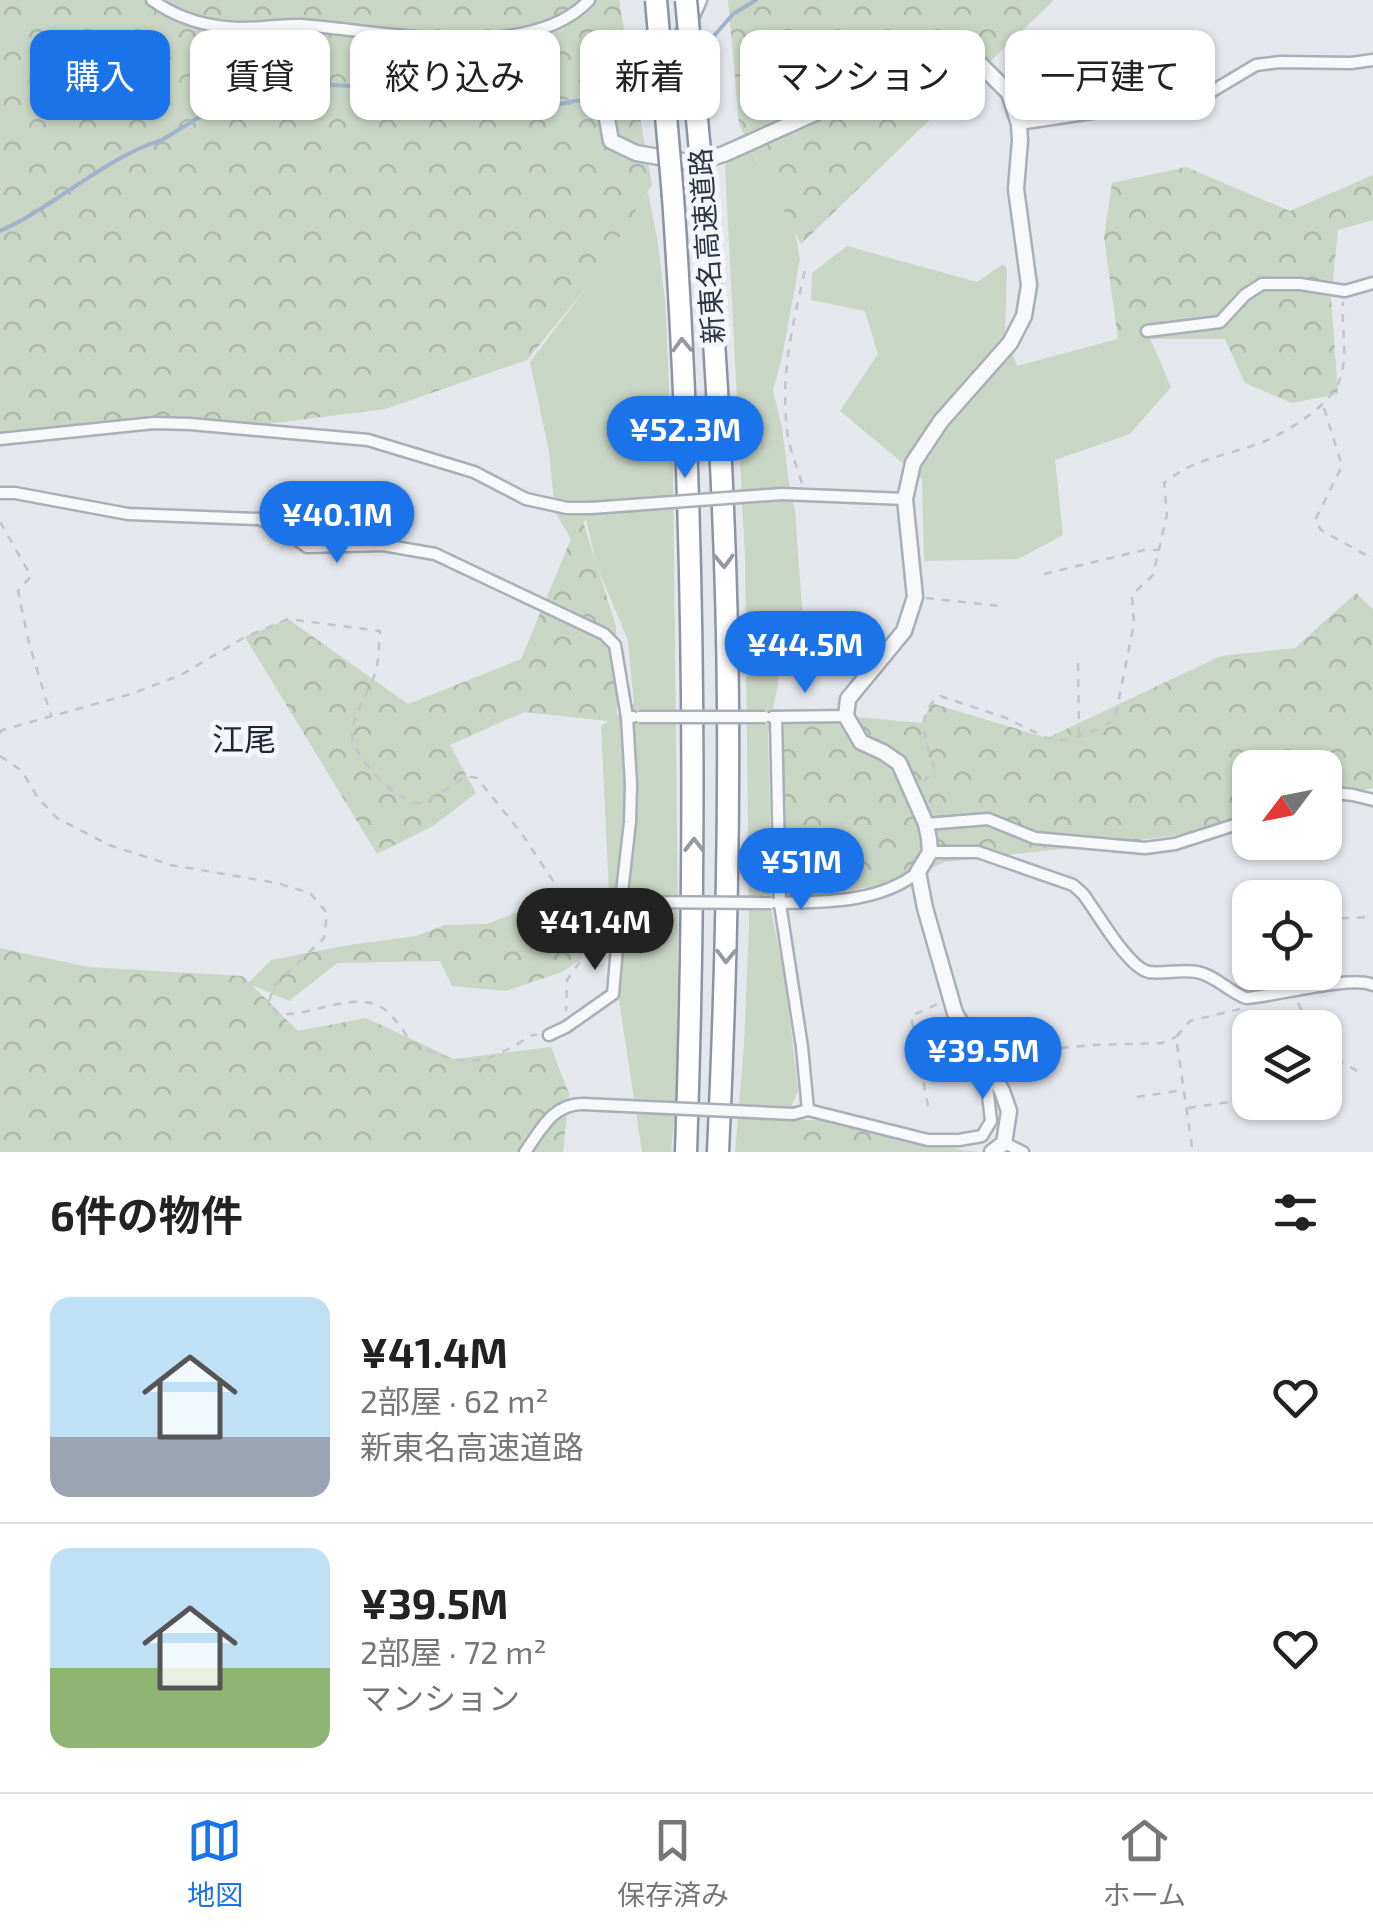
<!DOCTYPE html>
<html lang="ja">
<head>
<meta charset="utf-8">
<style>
  body { margin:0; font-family:"Exo 2","Noto Sans JP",sans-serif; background:#f6f6f6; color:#222; height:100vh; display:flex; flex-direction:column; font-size:38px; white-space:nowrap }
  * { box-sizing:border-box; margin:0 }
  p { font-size:32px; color:#767676 }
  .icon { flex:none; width:55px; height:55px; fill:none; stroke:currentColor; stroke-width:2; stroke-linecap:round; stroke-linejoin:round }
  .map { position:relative; height:1152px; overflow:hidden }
  .side { display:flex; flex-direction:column; background:#fff; flex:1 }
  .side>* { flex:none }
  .hud { position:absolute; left:30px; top:30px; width:1315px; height:90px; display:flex; gap:20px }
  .needle { width:65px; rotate:238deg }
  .buttons { position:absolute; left:1232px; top:750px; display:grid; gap:20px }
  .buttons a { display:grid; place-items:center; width:110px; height:110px; border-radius:20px; background:#fff; box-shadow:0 2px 8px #0004; font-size:50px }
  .price { position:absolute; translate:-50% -85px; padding:0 22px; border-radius:35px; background:#1a73e8; color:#fff; font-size:32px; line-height:65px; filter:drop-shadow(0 2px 5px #0008) }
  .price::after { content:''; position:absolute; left:50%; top:60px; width:30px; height:22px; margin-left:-15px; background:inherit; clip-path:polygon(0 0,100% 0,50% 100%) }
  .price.on { background:#222; color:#fff }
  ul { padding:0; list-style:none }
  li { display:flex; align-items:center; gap:30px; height:250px; padding:0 50px }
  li+li { border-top:2px solid #e0e0e0 }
  li span { display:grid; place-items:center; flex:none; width:280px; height:200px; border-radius:20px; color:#555 }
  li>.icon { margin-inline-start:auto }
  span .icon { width:120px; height:120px; fill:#fffc; stroke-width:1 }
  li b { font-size:42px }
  h2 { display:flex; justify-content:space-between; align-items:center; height:120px; padding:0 50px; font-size:42px }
  .pill { padding:0 35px; border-radius:20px; background:#fff; box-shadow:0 2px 8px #0004; font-size:35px; line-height:90px }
  .pill.on { background:#1a73e8; color:#fff }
  .dock { display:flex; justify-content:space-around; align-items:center; height:140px; border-top:2px solid #e0e0e0; background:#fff; font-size:28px; color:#767676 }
  .dock a { display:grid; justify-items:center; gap:5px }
  .dock .on { color:#1a73e8 }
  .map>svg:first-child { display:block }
</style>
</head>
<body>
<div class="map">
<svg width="1373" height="1152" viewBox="0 0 1373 1152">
  <defs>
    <pattern id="forest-crowns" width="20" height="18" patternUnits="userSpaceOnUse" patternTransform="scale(2.5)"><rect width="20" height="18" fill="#c9d6c5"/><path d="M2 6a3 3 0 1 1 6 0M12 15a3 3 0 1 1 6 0" fill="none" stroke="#adb8ab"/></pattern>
  </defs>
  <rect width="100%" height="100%" fill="#e4e7ec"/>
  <g fill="#c9d6c5">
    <path d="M 751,148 L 795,232 L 800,259 L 782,358 L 773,390 L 782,428 L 790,491 L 795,509 L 803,622 L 777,645 L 778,684 L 768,734 L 772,915 L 785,978 L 798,1090 L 786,1120 L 789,1152 L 735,1152 L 744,1045 L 749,925 L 745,558 L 725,165 Z"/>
    <path d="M 648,192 L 657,238 L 665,300 L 673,466 L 678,916 L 677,1091 L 671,1152 L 642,1152 L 612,954 L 601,726 L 634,704 L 628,640 L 597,567 L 586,519 L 571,539 L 555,512 L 549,452 L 530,362 L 589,284 Z"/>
    <path d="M 847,246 L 977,282 L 1003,264 L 1007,269 L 1005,333 L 1017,366 L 1147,331 L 1171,387 L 1130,434 L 1055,460 L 1063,535 L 1018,559 L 924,561 L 922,479 L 840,411 L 878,354 L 865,311 L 811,300 L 812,273 Z"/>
  </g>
  <g fill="url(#forest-crowns)">
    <path d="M 0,0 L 619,0 L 652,185 L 591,282 L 527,360 L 385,409 L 245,427 L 78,425 L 0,443 Z"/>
    <path d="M 728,0 L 1054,0 L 801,244 L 739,124 Z"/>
    <path d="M 1186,167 L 1290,211 L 1373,175 L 1373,220 L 1338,230 L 1331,298 L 1338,394 L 1292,403 L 1245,383 L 1225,339 L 1118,339 L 1104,237 L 1112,183 Z"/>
    <path d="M 581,515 L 616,626 L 617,722 L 524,712 L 450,745 L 476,793 L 433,826 L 377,854 L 245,637 L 288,619 L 408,704 L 521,659 Z"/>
    <path d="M 1356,593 L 1373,609 L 1373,788 L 1325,800 L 1325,768 L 1250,768 L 1250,817 L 1173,836 L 945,862 L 900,882 L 785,901 L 776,717 L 846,716 L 922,723 L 931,703 L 1047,738 L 1221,656 L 1295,648 Z"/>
    <path d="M 554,898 L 582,959 L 562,972 L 506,991 L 452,986 L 440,961 L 337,963 L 289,1001 L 252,985 L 298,1031 L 366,1018 L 454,1059 L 551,1047 L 569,1094 L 563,1152 L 0,1152 L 0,948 L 88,967 L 242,976 L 249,982 L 271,960 L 349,945 L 416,936 L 445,925 L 487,924 Z"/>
    <path d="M 786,1120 L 827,1120 L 960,1150 L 978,1152 L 785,1152 Z"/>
  </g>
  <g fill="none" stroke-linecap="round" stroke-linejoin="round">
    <g stroke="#9fb4cc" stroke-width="4">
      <path d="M 699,53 L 733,14 L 756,0"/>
      <path d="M 671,81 L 686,67"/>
      <path d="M 614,98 L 630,97 L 658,88"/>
      <path d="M 0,231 C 53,208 107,156 162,140 L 250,86 L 271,82 L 352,86 L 388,92 L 435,110 L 477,115 L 519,113 L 574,101 L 605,99"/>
    </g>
    <defs>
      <g id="minor">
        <path d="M 152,0 C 177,18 208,27 239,28 C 259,29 280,24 300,25 C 379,30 529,65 589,0"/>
        <path d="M 1019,124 L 1204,96 L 1256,65 L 1280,62 L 1351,63 L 1373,60"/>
        <path d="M 1147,331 L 1220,322 L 1245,295 L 1262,284 L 1300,284 L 1345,291 L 1373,283"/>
        <path d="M 0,439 L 154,423 L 190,424 L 368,440 L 474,472 L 526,499 L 567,508 L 591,508"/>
        <path d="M 0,493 L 15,493 L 128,514 L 259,519 L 285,531 L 307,547 L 383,545 L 435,554 L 604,634 L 615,645 L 627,717"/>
        <path d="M 782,494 L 905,499"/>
        <path d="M 633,717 L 627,717 L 631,784 L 630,822 L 621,901 L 633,902"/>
        <path d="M 772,717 L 846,716"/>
        <path d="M 776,717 L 780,904 L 802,1047 L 808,1110"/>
        <path d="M 1325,792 L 1353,795 L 1373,800"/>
        <path d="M 926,824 L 988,819 L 1035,838 L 1145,848 L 1175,844 L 1250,820"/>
        <path d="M 930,852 L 978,852 L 1073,885 L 1083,894 C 1097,912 1128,968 1149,972 C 1165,974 1182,969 1197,972 C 1215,975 1229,992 1246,998 C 1276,996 1351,975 1373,985"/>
        <path d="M 777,903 C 824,902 880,903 918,872"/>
        <path d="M 549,1035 L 566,1027 L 613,994 L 621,901"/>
        <path d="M 793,1114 L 808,1110 L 928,1140 L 959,1140 L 982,1136 L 991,1121 L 985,1069"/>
        <path d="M 1004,1143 L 1023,1152"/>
        <path d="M 525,1152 C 541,1130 552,1104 583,1104"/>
      </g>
      <path id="tertiary" d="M 699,0 L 689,22 L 670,54 L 609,90 L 606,113 L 611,141 L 636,153 L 694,163 L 724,154 L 929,62 L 980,64 L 1009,93 L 1019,124 L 1020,140 L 1016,189 L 1029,285 L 1024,316 L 1010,343 L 941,421 L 913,463 L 905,499 L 915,597 L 904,631 L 848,699 L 846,716 L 861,742 L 883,752 L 899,763 L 926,824 L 929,839 L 930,852 L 918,872 L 925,908 L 955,1013 L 1002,1091 L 1009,1111 L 1004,1143 L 992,1152"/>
      <g id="motorway">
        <path d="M 703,184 C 716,357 727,532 728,706 C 729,854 725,1003 718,1152"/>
        <path d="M 673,197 C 695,515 697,833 686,1152"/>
      </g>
    </defs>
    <use href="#minor" stroke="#a9aeb7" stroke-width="15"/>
    <use href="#tertiary" stroke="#a9aeb7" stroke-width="19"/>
    <use href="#motorway" stroke="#8b94a3" stroke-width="25"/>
    <g stroke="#c2c5cb" stroke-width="2.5" stroke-dasharray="8 8" stroke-linecap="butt">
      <path d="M 1324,408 L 1342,466 L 1315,520 L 1321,530 L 1373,559"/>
      <path d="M 802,483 C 797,468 791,452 788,437 C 779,377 793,323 806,266"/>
      <path d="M 0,522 L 31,576 L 18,591 L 29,643 L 51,716"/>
      <path d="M 1044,574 L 1144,550 L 1159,550"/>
      <path d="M 926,598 L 1000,606"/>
      <path d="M 1078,663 L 1079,734"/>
      <path d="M 0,733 L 2,730 L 131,694 L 181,675 L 245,637 L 288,619 L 380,631 C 379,644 379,658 376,670 C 371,691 352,713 352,735 C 352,756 399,804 419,803 C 430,803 456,782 466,776 L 477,778 L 522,834 L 571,908 L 582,959 L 567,980 L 566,1011"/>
      <path d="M 0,756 L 22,771 L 38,798 L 57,818 L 109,845 L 171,865 L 277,883 L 310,893 L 327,913 L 324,938 L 274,986 L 269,1002 L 278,1014 C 310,1016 339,997 371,1003 C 388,1006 400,1027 410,1040 C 416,1048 427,1050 437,1054 C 476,1070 498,1056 532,1035 L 537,1035"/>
      <path d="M 924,782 L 934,768 C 927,742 913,714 940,696 L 1006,718 L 1047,738 L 1069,740 L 1101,728 L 1115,719 L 1134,623 L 1132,595 L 1153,575 L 1167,514 L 1164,483 C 1196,457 1227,456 1263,442 C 1285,433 1326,408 1337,386 C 1350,359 1341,330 1343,302"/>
      <path d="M 1325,919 L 1373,917"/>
      <path d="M 1274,972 L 1276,983"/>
      <path d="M 1298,1003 L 1310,1028"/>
      <path d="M 1325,1048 L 1331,1056 L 1361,1073"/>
      <path d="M 997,1053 L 1095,1045 L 1162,1043 L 1176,1037"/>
      <path d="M 1137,1097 L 1184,1090"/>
      <path d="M 928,1106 L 911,1016 L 938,1004 L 937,1001"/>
      <path d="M 1188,1108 L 1250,1099"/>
      <path d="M 1192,1147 L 1176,1037 L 1190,1021 L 1240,1009"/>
    </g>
    <use href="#minor" stroke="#f7f8fa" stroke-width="10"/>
    <use href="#tertiary" stroke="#f7f8fa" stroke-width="14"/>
    <use href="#motorway" stroke="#fff" stroke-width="20"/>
    <defs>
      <g id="minor-bridge">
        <path d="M 591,508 L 782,494"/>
        <path d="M 639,717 L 765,717"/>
        <path d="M 633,902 L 771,903"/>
        <path d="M 583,1104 L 793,1114"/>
      </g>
      <g id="motorway-bridge">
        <path d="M 656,0 L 673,197"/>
        <path d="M 686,0 L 703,184"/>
      </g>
    </defs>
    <use href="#minor-bridge" stroke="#a9aeb7" stroke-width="15" stroke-linecap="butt"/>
    <use href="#motorway-bridge" stroke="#8b94a3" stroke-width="25" stroke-linecap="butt"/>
    <use href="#minor-bridge" stroke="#f7f8fa" stroke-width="10"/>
    <use href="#motorway-bridge" stroke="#fff" stroke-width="20"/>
  </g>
  <defs><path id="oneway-chevron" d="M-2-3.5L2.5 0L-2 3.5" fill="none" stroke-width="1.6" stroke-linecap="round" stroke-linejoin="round" transform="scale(2.5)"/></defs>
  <g stroke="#959aa2">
    <use href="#oneway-chevron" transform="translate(682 345) rotate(-92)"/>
    <use href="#oneway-chevron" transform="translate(724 561) rotate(88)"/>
    <use href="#oneway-chevron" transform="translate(694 845) rotate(-90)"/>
    <use href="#oneway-chevron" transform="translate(726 956) rotate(91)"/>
  </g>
  <g text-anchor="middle" stroke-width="10" stroke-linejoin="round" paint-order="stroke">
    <g font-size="28" fill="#2b3445" stroke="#f4f6f9">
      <text transform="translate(707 246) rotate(-94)" y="10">新東名高速道路</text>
    </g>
    <g font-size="32" fill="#1d2536" stroke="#f4f6f9">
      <text x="244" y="751">江尾</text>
    </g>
  </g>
</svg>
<div class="buttons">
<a><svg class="needle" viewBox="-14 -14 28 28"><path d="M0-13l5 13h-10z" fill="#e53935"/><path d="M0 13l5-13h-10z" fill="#767676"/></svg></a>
<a><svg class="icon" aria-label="locate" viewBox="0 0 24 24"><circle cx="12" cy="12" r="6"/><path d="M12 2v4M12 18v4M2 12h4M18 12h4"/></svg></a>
<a><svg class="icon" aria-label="layers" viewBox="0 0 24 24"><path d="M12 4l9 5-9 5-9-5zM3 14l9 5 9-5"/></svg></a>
</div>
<b class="price" style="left:685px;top:481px">¥52.3M</b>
<b class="price" style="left:337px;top:566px">¥40.1M</b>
<b class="price" style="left:805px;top:696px">¥44.5M</b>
<b class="price" style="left:801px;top:913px">¥51M</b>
<b class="price on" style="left:595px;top:973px">¥41.4M</b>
<b class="price" style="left:983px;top:1102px">¥39.5M</b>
<div class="hud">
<a class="pill on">購入</a>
<a class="pill">賃貸</a>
<a class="pill">絞り込み</a>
<a class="pill">新着</a>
<a class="pill">マンション</a>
<a class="pill">一戸建て</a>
</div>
</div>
<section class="side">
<h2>6件の物件<svg class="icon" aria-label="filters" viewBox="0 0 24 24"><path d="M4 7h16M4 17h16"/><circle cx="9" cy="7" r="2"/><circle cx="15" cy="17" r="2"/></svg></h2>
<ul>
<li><span style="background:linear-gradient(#bfe0f5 70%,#9aa5b1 0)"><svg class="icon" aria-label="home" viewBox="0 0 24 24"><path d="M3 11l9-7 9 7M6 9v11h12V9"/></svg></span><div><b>¥41.4M</b><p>2部屋 · 62 m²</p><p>新東名高速道路</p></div><svg class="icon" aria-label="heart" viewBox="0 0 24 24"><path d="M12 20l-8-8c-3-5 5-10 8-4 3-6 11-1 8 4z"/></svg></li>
<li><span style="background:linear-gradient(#bfe0f5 60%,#8fb573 0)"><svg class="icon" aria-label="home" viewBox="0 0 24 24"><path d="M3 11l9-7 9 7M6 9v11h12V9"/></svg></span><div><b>¥39.5M</b><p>2部屋 · 72 m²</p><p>マンション</p></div><svg class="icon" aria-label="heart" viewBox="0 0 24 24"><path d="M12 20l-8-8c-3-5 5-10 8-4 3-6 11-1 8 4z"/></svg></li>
</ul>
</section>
<nav class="dock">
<a class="on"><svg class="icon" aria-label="map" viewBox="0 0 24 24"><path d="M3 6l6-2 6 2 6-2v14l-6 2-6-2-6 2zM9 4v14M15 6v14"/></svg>地図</a>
<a><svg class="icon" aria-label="saved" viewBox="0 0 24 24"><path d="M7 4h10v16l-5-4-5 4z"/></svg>保存済み</a>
<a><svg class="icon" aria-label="home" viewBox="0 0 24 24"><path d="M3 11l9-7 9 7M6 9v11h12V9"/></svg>ホーム</a>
</nav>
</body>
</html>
